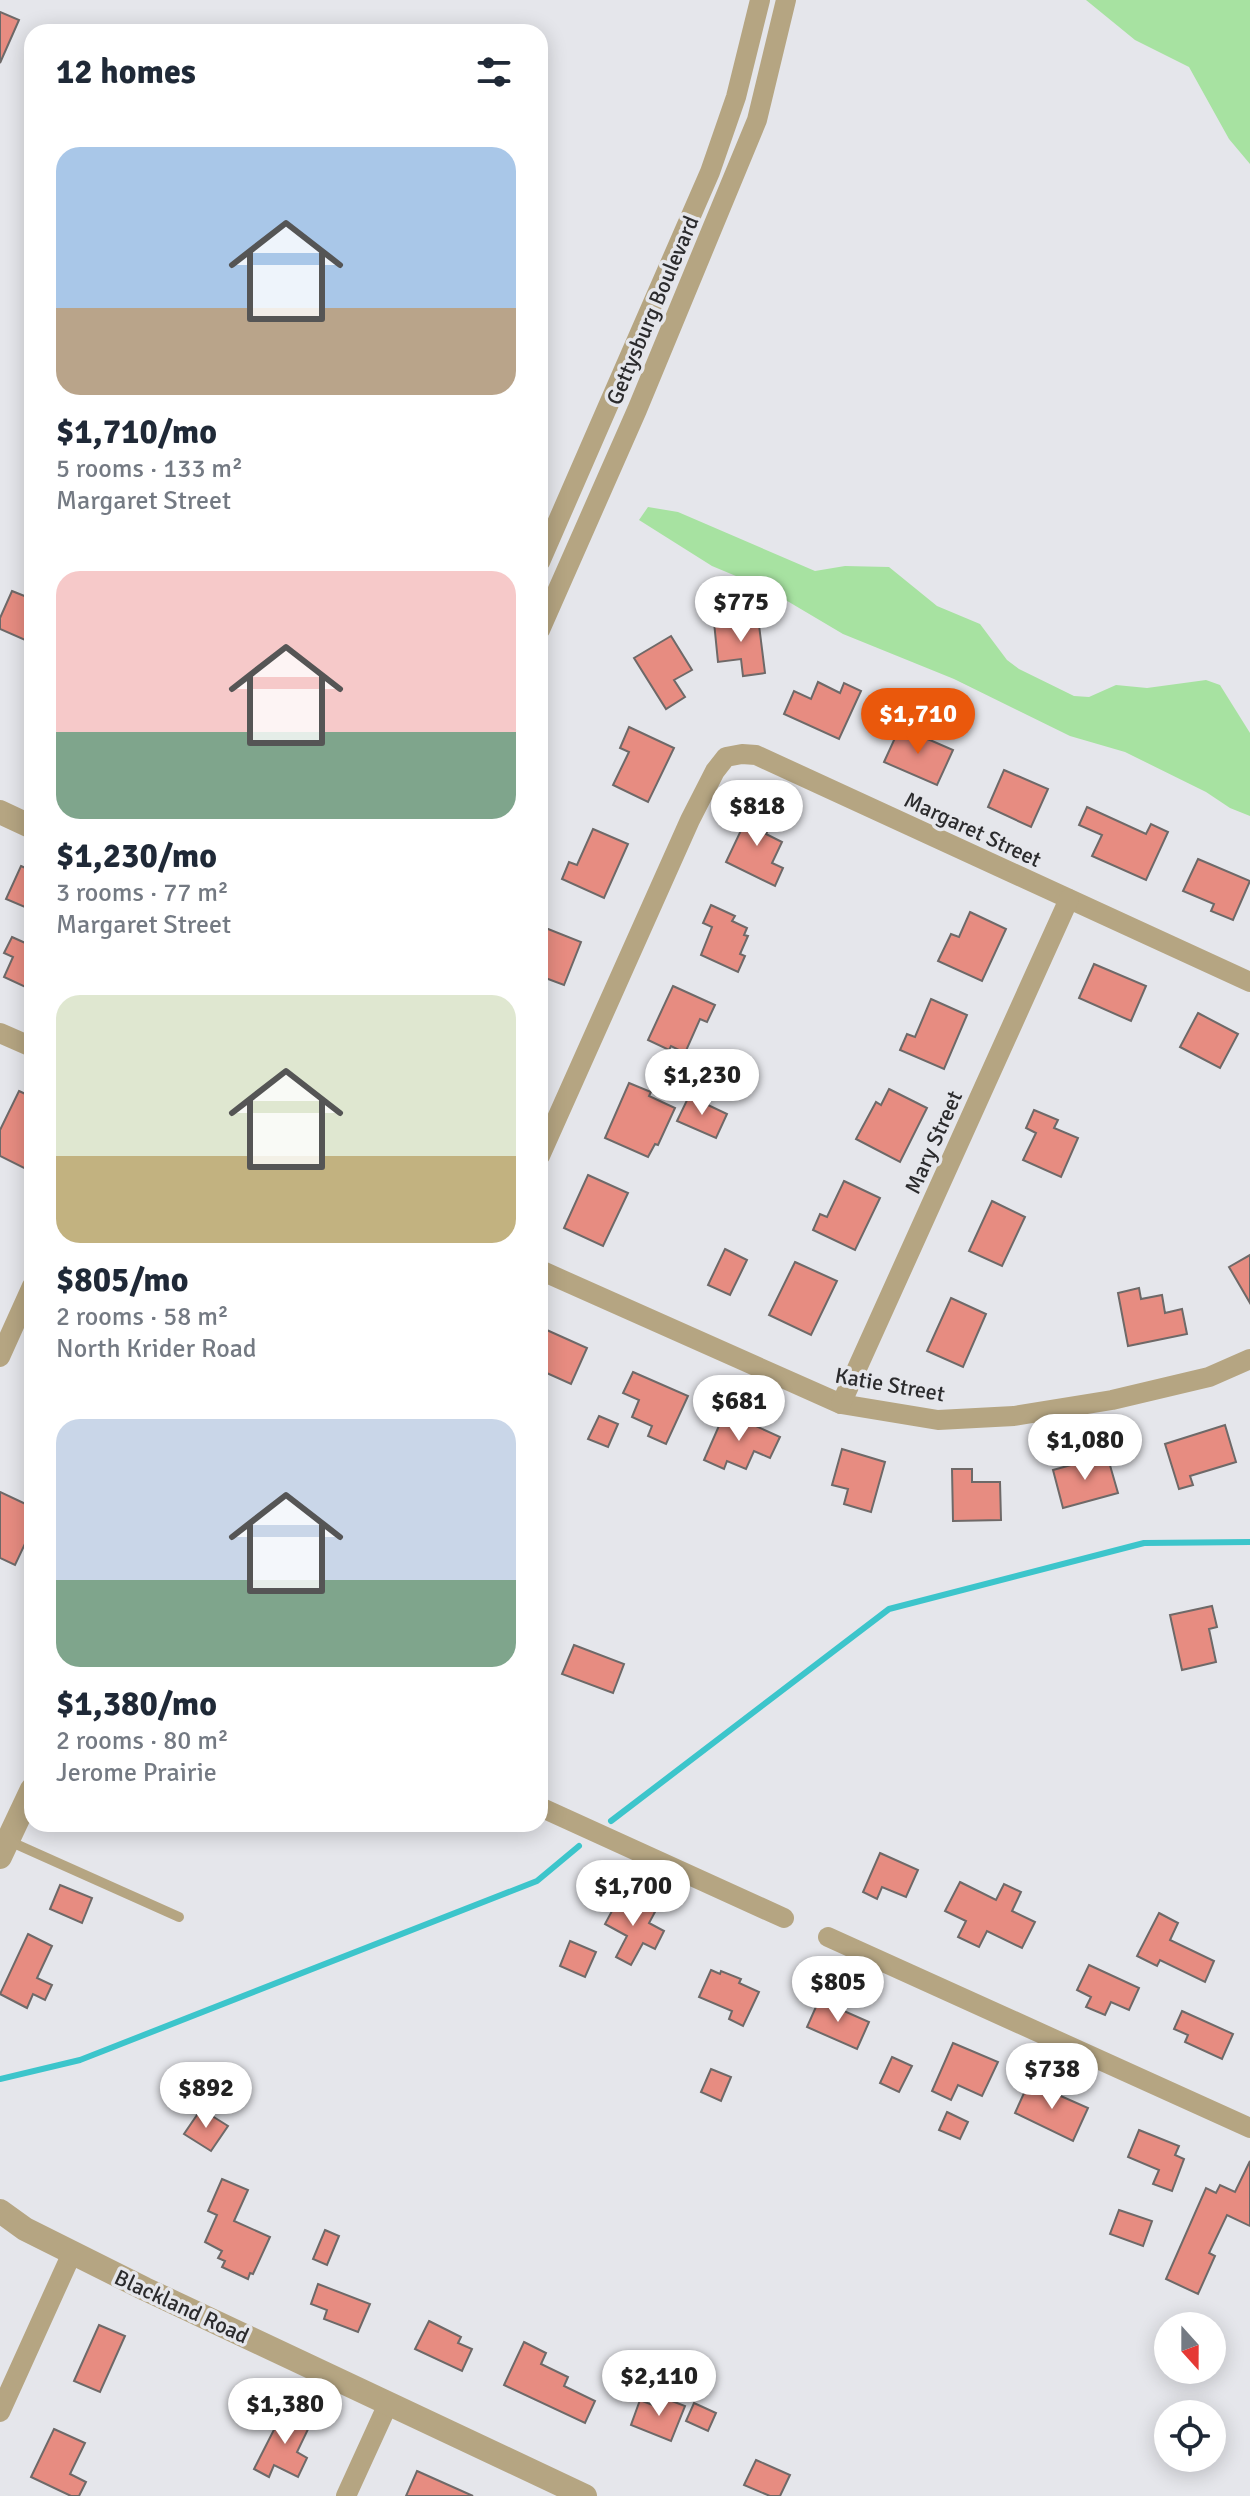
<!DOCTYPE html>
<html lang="en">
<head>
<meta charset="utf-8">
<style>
  body { margin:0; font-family:Signika,sans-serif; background:#f6f6f7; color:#1f2937; height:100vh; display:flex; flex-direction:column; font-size:30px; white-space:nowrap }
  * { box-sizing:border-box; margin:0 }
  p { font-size:26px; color:#747a83 }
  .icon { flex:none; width:44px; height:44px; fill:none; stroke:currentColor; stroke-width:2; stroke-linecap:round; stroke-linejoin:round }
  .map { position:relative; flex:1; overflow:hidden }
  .drawer { position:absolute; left:24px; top:24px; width:524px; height:1808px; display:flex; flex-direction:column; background:#fff; border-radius:24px; box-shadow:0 4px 20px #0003 }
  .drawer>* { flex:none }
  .needle { width:52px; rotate:159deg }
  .fabs { position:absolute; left:1154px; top:2312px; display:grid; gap:16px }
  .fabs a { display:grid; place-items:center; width:72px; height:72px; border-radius:50%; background:#fff; box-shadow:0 4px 20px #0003; font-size:40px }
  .price { position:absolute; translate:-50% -68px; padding:0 18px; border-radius:28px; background:#fff; color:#222; font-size:26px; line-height:52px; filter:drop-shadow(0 2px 4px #0008) }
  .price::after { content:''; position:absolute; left:50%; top:48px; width:24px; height:18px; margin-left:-12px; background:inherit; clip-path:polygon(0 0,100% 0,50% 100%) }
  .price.selected { background:#ea580c; color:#fff }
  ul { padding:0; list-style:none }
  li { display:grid; align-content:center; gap:16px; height:424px; padding:0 32px }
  li span { display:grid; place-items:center; height:248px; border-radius:24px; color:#555 }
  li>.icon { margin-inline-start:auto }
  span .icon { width:144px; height:144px; fill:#fffc; stroke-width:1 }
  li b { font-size:34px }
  h2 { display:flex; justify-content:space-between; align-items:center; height:96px; padding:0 32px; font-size:34px }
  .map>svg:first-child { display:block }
</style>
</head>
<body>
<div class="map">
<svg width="1250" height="2496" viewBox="0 0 1250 2496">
  <rect width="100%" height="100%" fill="#e5e6eb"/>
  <g fill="#a7e2a1">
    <path d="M 1086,0 L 1250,0 L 1250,164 L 1229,139 L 1189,67 L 1135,40 Z"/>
    <path d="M 648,507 L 678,512 L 815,571 L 845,566 L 889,567 L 937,606 L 980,624 L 1007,660 L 1019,669 L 1074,696 L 1089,697 L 1116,685 L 1147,688 L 1206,680 L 1220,685 L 1250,733 L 1250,816 L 1230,808 L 1206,792 L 1125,752 L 1070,736 L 954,679 L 843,634 L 767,589 L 712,566 L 639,520 Z"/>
  </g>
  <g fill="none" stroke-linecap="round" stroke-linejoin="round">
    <g stroke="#3cc5cb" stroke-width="6">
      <path d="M 611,1821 L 889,1609 L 1144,1543 L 1250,1542"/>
      <path d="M 0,2079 L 80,2060 L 537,1881 L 579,1846"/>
    </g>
  </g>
  <g fill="#e78c81" stroke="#6e6968" stroke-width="2">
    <path d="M 0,12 L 19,20 L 0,63 Z"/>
    <path d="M 12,591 L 32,599 L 32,643 L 0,629 L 0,618 Z"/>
    <path d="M 758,617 L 765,673 L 743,676 L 741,659 L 718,662 L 714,622 Z"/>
    <path d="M 671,636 L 692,670 L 674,680 L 685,697 L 666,709 L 634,658 Z"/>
    <path d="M 818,682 L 840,693 L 844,683 L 861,691 L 839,739 L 784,714 L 794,691 L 811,699 Z"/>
    <path d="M 629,727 L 674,748 L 648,802 L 613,785 L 629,752 L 620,748 Z"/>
    <path d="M 900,727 L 953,750 L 937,785 L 884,762 Z"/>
    <path d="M 1004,770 L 1048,789 L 1031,827 L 988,807 Z"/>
    <path d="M 753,805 L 775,816 L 766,834 L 782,842 L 772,863 L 783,868 L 775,886 L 726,862 Z"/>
    <path d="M 1087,807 L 1146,834 L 1151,824 L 1168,832 L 1146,880 L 1092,856 L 1102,835 L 1079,825 Z"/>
    <path d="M 593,829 L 628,844 L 604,898 L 562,879 L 569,862 L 577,865 Z"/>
    <path d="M 1198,859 L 1250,881 L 1233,920 L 1211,911 L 1214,904 L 1183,891 Z"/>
    <path d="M 21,866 L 32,871 L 32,910 L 6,899 Z"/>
    <path d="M 711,905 L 735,916 L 732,921 L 747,928 L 744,935 L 748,936 L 740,954 L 745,956 L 738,972 L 701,955 L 712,927 L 703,923 Z"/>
    <path d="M 970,912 L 1006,929 L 982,981 L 938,961 L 951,934 L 959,937 Z"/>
    <path d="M 543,927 L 581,942 L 564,985 L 540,976 L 540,936 Z"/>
    <path d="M 12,937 L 32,946 L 32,990 L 4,977 L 13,957 L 4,953 Z"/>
    <path d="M 1094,964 L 1146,986 L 1131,1021 L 1079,998 Z"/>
    <path d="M 673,986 L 715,1005 L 707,1022 L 700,1019 L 685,1053 L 671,1046 L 669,1050 L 648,1040 Z"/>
    <path d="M 931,999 L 967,1015 L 944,1069 L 900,1050 L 907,1034 L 915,1037 Z"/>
    <path d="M 1198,1013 L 1238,1034 L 1220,1068 L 1180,1047 Z"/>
    <path d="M 629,1083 L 651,1092 L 649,1096 L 675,1108 L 658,1145 L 655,1144 L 648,1157 L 605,1138 Z"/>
    <path d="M 889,1089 L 927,1108 L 900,1162 L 856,1139 L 876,1102 L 881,1105 Z"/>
    <path d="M 19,1091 L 32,1097 L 32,1172 L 0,1156 L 0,1130 Z"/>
    <path d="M 689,1096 L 727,1114 L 716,1138 L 677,1121 Z"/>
    <path d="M 1034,1110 L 1058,1120 L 1054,1128 L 1078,1138 L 1061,1177 L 1023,1160 L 1036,1133 L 1026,1128 Z"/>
    <path d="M 588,1175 L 628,1193 L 603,1246 L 564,1228 Z"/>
    <path d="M 844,1181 L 880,1198 L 855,1250 L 813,1230 L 820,1214 L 827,1217 Z"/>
    <path d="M 992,1201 L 1025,1217 L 1002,1266 L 969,1251 Z"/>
    <path d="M 725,1249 L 747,1260 L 730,1295 L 708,1285 Z"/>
    <path d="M 1250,1255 L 1250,1303 L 1229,1267 Z"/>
    <path d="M 795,1262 L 837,1281 L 811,1335 L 769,1315 Z"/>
    <path d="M 1139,1288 L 1141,1299 L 1162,1295 L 1165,1313 L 1182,1309 L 1187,1334 L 1128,1346 L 1118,1293 Z"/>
    <path d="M 951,1298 L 986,1314 L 963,1367 L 927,1351 Z"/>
    <path d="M 540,1327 L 587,1348 L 571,1384 L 540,1370 Z"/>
    <path d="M 633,1372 L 688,1396 L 666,1444 L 648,1436 L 652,1426 L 632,1417 L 639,1400 L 623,1393 Z"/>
    <path d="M 725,1412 L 780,1437 L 770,1458 L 754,1451 L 746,1469 L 727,1461 L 724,1469 L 704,1460 Z"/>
    <path d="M 599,1416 L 618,1424 L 608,1447 L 588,1439 Z"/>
    <path d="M 1225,1425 L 1236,1462 L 1190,1476 L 1193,1485 L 1179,1489 L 1165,1444 Z"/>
    <path d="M 842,1449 L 885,1462 L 871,1512 L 844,1504 L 848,1489 L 832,1485 Z"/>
    <path d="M 1107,1455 L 1118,1493 L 1063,1508 L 1053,1470 Z"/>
    <path d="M 952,1469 L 972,1469 L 972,1482 L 1000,1482 L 1001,1520 L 953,1521 Z"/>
    <path d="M 0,1492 L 32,1507 L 32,1529 L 15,1565 L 0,1558 Z"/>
    <path d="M 1212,1606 L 1217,1627 L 1209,1629 L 1216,1662 L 1182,1670 L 1170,1615 Z"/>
    <path d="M 574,1645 L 624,1664 L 613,1693 L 562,1674 Z"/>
    <path d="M 880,1853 L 918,1870 L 906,1897 L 882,1887 L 877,1899 L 863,1892 Z"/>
    <path d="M 960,1882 L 996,1900 L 1004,1884 L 1021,1892 L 1012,1911 L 1035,1922 L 1022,1948 L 987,1931 L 979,1947 L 958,1937 L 966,1921 L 945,1911 Z"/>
    <path d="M 60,1885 L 92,1898 L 82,1923 L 50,1909 Z"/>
    <path d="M 621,1894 L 655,1912 L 649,1923 L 664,1931 L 655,1949 L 643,1943 L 631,1965 L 616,1957 L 627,1936 L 605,1924 Z"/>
    <path d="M 1159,1913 L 1178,1923 L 1170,1940 L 1214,1961 L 1205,1982 L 1160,1960 L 1157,1966 L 1137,1956 Z"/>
    <path d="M 28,1934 L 52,1946 L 37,1978 L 52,1985 L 45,2000 L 33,1994 L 27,2008 L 0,1994 Z"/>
    <path d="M 570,1941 L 596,1952 L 585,1977 L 560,1966 Z"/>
    <path d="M 1089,1965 L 1139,1988 L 1129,2010 L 1111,2002 L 1105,2015 L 1086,2007 L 1091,1997 L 1077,1990 Z"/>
    <path d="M 711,1970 L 720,1974 L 721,1971 L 741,1979 L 739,1983 L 759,1992 L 743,2026 L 729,2019 L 732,2011 L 699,1997 Z"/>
    <path d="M 819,2000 L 869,2022 L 857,2049 L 807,2027 Z"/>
    <path d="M 1182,2011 L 1233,2034 L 1222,2059 L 1185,2042 L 1188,2035 L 1174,2029 Z"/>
    <path d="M 953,2043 L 998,2062 L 982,2096 L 958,2085 L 951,2100 L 932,2091 Z"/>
    <path d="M 892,2057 L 912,2066 L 899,2092 L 880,2083 Z"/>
    <path d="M 711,2069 L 731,2077 L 721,2101 L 701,2092 Z"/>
    <path d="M 1029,2082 L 1088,2108 L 1073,2141 L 1015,2113 Z"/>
    <path d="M 201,2109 L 228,2126 L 211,2151 L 184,2134 Z"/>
    <path d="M 947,2112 L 968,2122 L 960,2139 L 939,2130 Z"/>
    <path d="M 1139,2130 L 1179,2146 L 1175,2155 L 1184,2159 L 1172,2191 L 1153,2184 L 1159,2170 L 1128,2157 Z"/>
    <path d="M 1250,2161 L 1250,2226 L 1227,2215 L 1209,2253 L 1215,2256 L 1198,2294 L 1166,2279 L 1206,2188 L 1216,2193 L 1220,2185 L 1235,2192 Z"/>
    <path d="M 222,2179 L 248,2190 L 234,2221 L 270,2237 L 253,2274 L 250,2273 L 248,2279 L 222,2267 L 225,2261 L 218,2258 L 222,2251 L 205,2242 L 217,2215 L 208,2211 Z"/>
    <path d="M 1119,2210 L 1152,2221 L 1143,2246 L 1110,2234 Z"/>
    <path d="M 325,2230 L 339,2236 L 327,2265 L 313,2259 Z"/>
    <path d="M 318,2284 L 370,2304 L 358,2332 L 324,2319 L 327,2310 L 311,2304 Z"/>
    <path d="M 429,2321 L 461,2337 L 458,2343 L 472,2349 L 462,2371 L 415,2349 Z"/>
    <path d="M 99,2325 L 125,2336 L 100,2392 L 74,2381 Z"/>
    <path d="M 524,2342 L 546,2353 L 541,2364 L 568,2377 L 564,2386 L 595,2401 L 585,2423 L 504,2385 Z"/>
    <path d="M 659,2396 L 685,2406 L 671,2441 L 631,2425 L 640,2400 L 655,2406 Z"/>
    <path d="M 694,2403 L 716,2413 L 708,2431 L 686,2421 Z"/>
    <path d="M 284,2410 L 311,2423 L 297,2452 L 307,2458 L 298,2477 L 274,2465 L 269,2477 L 254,2469 Z"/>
    <path d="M 54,2429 L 85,2443 L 70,2474 L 86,2482 L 79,2496 L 71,2496 L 31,2477 Z"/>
    <path d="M 756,2460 L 790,2475 L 780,2496 L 770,2496 L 744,2485 Z"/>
    <path d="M 417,2471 L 473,2496 L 406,2496 Z"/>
  </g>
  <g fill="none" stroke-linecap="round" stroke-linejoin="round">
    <path stroke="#b5a582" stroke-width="10" d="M 9,1841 L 179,1917"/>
    <g stroke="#b5a582" stroke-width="20">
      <path d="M 540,562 L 710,172 L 736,97 L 760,0"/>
      <path d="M 540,630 L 637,410 L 757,120 L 786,0"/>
      <path d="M 0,1033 L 32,1047"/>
      <path d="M 540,1156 L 690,820 L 715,771 L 726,757 L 742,754 L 756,755 L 1250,982"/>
      <path d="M 540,1270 L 841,1404 L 938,1420 L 1014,1416 L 1112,1400 L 1209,1377 L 1250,1359"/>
      <path d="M 0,1357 L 32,1286"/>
      <path d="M 841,1404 L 1069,899"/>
      <path d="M 540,1807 L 784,1918"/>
      <path d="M 828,1937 L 1250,2128"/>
      <path d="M 0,2412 L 72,2253"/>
      <path d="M 346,2496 L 388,2404"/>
    </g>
    <g stroke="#b5a582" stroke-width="24">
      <path d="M 0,812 L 32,827"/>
      <path d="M 0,1857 L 32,1789"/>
      <path d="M 0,2211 L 25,2229 L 145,2289 L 585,2496"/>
    </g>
  </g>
  <g text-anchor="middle" stroke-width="7" stroke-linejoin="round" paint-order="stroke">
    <g font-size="22" fill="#2b2b2d" stroke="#e5e6eb">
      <text transform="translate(652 310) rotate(-67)" y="8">Gettysburg Boulevard</text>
      <text transform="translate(973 829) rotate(25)" y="8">Margaret Street</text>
      <text transform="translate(933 1142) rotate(-66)" y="8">Mary Street</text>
      <text transform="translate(890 1384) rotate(10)" y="8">Katie Street</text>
      <text transform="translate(182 2306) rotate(25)" y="8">Blackland Road</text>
    </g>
  </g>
</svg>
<div class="fabs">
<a><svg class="needle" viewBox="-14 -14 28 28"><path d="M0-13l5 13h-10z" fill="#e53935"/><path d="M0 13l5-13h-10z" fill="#747a83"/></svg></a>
<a><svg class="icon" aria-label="locate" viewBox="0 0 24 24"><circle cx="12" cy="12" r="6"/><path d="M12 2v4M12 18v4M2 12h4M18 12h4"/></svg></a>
</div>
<b class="price" style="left:741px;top:644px">$775</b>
<b class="price selected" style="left:918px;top:756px">$1,710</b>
<b class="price" style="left:757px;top:848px">$818</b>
<b class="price" style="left:702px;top:1117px">$1,230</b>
<b class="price" style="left:739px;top:1443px">$681</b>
<b class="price" style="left:1085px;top:1482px">$1,080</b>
<b class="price" style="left:633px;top:1928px">$1,700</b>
<b class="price" style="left:838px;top:2024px">$805</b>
<b class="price" style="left:1052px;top:2111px">$738</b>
<b class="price" style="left:206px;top:2130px">$892</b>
<b class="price" style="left:659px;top:2418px">$2,110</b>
<b class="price" style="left:285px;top:2446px">$1,380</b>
<section class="drawer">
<h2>12 homes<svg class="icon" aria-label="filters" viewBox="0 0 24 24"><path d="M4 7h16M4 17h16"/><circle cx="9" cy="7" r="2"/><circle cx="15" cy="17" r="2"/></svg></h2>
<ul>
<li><span style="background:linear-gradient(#a9c7e8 65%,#b9a48a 0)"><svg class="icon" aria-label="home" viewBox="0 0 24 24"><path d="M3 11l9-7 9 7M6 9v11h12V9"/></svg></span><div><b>$1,710/mo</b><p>5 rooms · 133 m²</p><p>Margaret Street</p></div></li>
<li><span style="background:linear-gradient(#f6c9c9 65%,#7fa58c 0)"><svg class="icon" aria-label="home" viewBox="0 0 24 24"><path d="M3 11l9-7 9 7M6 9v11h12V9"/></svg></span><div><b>$1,230/mo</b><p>3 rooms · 77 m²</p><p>Margaret Street</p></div></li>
<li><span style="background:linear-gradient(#dfe7d0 65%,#c2b280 0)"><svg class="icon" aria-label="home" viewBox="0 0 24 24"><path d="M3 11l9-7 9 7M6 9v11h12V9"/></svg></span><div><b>$805/mo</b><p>2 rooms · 58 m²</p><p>North Krider Road</p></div></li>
<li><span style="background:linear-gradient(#c9d6e8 65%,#7fa58c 0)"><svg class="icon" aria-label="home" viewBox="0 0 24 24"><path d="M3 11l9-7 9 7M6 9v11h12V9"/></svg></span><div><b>$1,380/mo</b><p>2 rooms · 80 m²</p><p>Jerome Prairie</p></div></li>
</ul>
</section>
</div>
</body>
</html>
